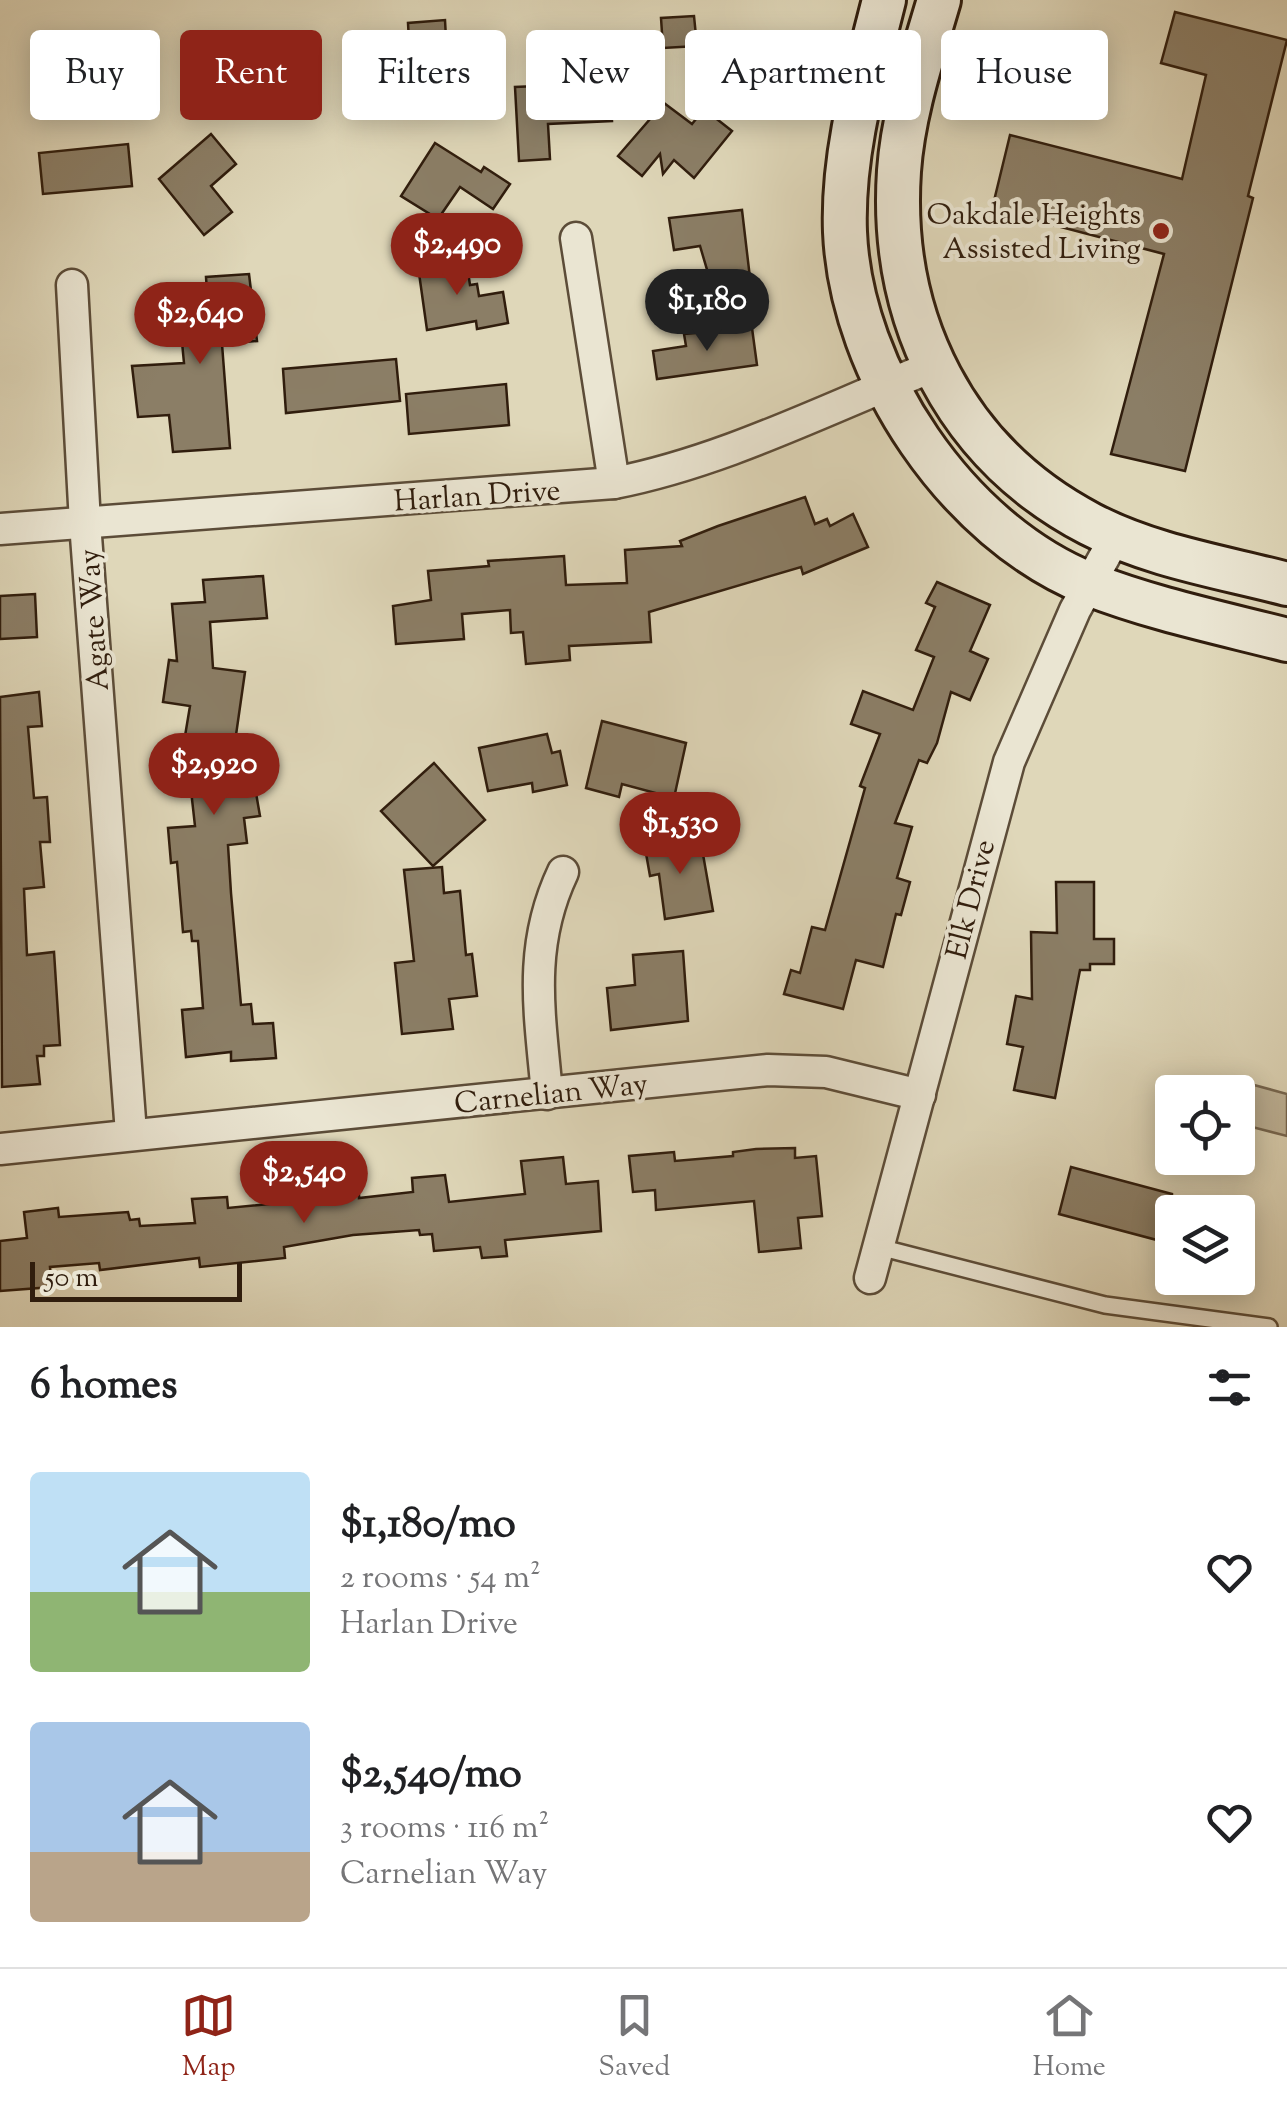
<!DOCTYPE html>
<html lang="en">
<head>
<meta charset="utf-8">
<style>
  body { margin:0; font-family:"Sorts Mill Goudy",serif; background:#f2f2f2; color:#202124; height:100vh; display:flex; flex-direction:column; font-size:38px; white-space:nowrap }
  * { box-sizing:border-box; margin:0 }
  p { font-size:32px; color:#757577 }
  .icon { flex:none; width:55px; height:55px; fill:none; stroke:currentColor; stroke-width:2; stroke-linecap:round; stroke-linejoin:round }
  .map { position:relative; height:1327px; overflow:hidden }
  .details { display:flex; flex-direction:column; background:#fff; flex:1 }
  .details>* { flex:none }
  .top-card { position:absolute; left:30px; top:30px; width:1228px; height:90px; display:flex; gap:20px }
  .buttons { position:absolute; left:1155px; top:1075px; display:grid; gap:20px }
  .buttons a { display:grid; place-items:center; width:100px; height:100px; border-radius:10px; background:#fff; box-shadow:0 5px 25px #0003; font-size:50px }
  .scale { position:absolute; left:30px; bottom:25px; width:212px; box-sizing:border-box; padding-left:10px; border:5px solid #301d0d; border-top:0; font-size:28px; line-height:35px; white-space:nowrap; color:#301d0d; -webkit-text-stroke:8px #eae5d2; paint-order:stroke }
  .price { position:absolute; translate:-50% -85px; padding:0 22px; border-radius:35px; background:#8f2418; color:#fff; font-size:32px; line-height:65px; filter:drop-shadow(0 2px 5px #0008) }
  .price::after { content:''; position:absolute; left:50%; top:60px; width:30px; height:22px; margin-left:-15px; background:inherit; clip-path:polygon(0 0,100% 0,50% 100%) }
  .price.on { background:#222; color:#fff }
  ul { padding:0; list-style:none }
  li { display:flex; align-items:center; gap:30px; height:250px; padding:0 30px }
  li span { display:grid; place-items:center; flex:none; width:280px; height:200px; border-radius:10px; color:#555 }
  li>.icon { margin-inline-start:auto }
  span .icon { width:120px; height:120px; fill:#fffc; stroke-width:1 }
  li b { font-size:42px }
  h2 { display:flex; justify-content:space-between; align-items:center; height:120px; padding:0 30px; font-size:42px }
  .tag { padding:0 35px; border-radius:10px; background:#fff; box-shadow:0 5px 25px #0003; font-size:35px; line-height:90px }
  .tag.on { background:#8f2418; color:#fff }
  .menu { display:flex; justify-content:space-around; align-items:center; height:140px; border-top:2px solid #e0e0e0; background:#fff; font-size:28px; color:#757577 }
  .menu a { display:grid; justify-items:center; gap:5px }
  .menu .on { color:#8f2418 }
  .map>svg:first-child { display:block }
</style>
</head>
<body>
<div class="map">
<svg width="1287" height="1327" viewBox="0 0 1287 1327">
  <rect width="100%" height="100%" fill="#dfd7b9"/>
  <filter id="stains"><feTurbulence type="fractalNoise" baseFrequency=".002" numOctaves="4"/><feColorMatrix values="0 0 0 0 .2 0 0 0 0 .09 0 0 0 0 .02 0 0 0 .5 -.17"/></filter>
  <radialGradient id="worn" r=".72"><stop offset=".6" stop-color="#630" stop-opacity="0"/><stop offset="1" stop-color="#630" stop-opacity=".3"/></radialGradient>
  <path fill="#c1b79c" stroke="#786a54" stroke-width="2.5" d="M 1243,1082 L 1287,1094 L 1287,1136 L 1248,1126 L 1238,1110 L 1238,1092 L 1232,1092 Z"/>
  <g fill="#8b7e66" stroke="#301d0d" stroke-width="2.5">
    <path d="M 1175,12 L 1287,40 L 1248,196 L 1253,198 L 1185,471 L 1111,454 L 1164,254 L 992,209 L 1010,135 L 1182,179 L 1206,75 L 1161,63 Z"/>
    <path d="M 694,16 L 697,46 L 663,48 L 661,18 Z"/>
    <path d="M 445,20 L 447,57 L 410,60 L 408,23 Z"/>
    <path d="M 610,83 L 612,121 L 548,124 L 550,159 L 519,161 L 515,87 Z"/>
    <path d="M 664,103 L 692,124 L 704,109 L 732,131 L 694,178 L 674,160 L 663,174 L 660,154 L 642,176 L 618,156 Z"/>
    <path d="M 211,134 L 236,164 L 211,186 L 232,212 L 204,235 L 159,179 Z"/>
    <path d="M 435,143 L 481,172 L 484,167 L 510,184 L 493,209 L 460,187 L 438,219 L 401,196 Z"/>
    <path d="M 128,144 L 132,186 L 43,194 L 39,153 Z"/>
    <path d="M 742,210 L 750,278 L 711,283 L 700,246 L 674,250 L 669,218 Z"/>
    <path d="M 466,258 L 470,285 L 477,284 L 479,296 L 503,292 L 508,323 L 477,329 L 476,321 L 427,330 L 418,266 Z"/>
    <path d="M 249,274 L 257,341 L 222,344 L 230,448 L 173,452 L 169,415 L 138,417 L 132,366 L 184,363 L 179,311 L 200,309 L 199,292 L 207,292 L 206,277 Z"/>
    <path d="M 752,328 L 757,365 L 657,379 L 653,351 L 686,346 L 684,334 Z"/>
    <path d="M 396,359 L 400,401 L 286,413 L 283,369 Z"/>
    <path d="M 506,384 L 509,425 L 409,434 L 406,394 Z"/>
    <path d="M 805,497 L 815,524 L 827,519 L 830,526 L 853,514 L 868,547 L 803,574 L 801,567 L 649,612 L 651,642 L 569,646 L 570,660 L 526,664 L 523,632 L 511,633 L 510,610 L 462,614 L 464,639 L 396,644 L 393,606 L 431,600 L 428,571 L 489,566 L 488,561 L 564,556 L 566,585 L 627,583 L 625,550 L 682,546 L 680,541 L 718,526 Z"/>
    <path d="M 263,576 L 267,618 L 210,622 L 213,668 L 245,672 L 231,770 L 252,770 L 260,816 L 244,818 L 247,843 L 228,845 L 231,893 L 241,1005 L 251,1004 L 253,1024 L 273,1023 L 276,1058 L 231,1061 L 231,1052 L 186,1057 L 182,1010 L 203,1008 L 198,941 L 192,941 L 191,931 L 183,932 L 177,862 L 171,863 L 168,828 L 195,826 L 185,736 L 190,706 L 163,702 L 169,660 L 177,661 L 172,604 L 205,602 L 203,580 Z"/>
    <path d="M 937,582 L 990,605 L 970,651 L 988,659 L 970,700 L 951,692 L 937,743 L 927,763 L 919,760 L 895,823 L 912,827 L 897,878 L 910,882 L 901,915 L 896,914 L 883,967 L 856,960 L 843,1009 L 784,994 L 791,970 L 800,973 L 812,927 L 825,930 L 865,788 L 860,786 L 880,734 L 851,724 L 863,691 L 913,710 L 934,657 L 916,650 L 935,607 L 926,603 Z"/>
    <path d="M 35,594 L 37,637 L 0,639 L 0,596 Z"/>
    <path d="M 39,692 L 42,726 L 28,727 L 34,798 L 47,797 L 50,842 L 40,842 L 44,887 L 24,889 L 27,955 L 54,952 L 60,1045 L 44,1046 L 44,1056 L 37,1056 L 40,1084 L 2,1087 L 0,697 Z"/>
    <path d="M 602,721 L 686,743 L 674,798 L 622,784 L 619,797 L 586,788 Z"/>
    <path d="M 547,734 L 552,753 L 560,751 L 567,785 L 533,792 L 532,783 L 488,791 L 479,748 Z"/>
    <path d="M 434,763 L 485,820 L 433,866 L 381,811 Z"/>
    <path d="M 678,837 L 680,846 L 701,843 L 713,911 L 665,919 L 659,874 L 650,876 L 644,842 Z"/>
    <path d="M 442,867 L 444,893 L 460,891 L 466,955 L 472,954 L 477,996 L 449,999 L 453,1029 L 402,1034 L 395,963 L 414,961 L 404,870 Z"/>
    <path d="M 1056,882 L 1094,882 L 1094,939 L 1114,939 L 1114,964 L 1090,964 L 1090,970 L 1080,970 L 1055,1098 L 1014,1090 L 1023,1047 L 1007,1044 L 1016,996 L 1032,999 L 1031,932 L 1057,933 Z"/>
    <path d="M 683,951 L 688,1021 L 611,1030 L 607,988 L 635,985 L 633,955 Z"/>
    <path d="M 795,1148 L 795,1158 L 816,1156 L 822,1216 L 798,1218 L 801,1248 L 759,1252 L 754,1201 L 656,1210 L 655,1190 L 633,1192 L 629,1156 L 674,1152 L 675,1161 L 733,1156 L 733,1152 L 756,1149 Z"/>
    <path d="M 563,1157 L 566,1184 L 598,1181 L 601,1231 L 505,1240 L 507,1256 L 482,1258 L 480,1247 L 434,1251 L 432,1234 L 420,1235 L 419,1230 L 353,1235 L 284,1247 L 285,1258 L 200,1267 L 199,1258 L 100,1270 L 99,1263 L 50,1267 L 52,1287 L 0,1291 L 0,1241 L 27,1238 L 24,1212 L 58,1208 L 59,1217 L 128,1212 L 130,1220 L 139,1219 L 140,1226 L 195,1223 L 192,1199 L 227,1197 L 228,1208 L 313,1200 L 310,1179 L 347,1175 L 349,1193 L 359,1192 L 359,1198 L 413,1192 L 412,1178 L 445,1175 L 449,1202 L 525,1194 L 521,1161 Z"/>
    <path d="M 1071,1167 L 1172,1194 L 1172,1244 L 1059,1214 Z"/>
  </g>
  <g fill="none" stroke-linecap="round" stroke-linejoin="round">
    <defs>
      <path id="service" d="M 879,1247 L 1105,1305 L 1269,1327"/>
      <g id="minor">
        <path d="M 576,238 L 614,483"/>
        <path d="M 72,285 L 85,523 L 131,1133"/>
        <path d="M 0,529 L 614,483 C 726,461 827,408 932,367"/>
        <path d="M 547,1094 C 540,1014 527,948 563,872"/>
        <path d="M 0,1149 L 768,1070 L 826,1072 L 920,1095"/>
        <path d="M 870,1278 L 1009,762 L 1075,610 L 1116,536"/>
      </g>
      <g id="secondary">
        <path d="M 884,0 C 865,76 842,153 845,232 C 851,373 957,531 1089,584 C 1153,609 1221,623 1287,640"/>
        <path d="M 939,0 C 923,55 903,113 899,171 C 889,320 956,454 1090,524 C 1151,556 1222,567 1287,584"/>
      </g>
    </defs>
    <use href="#service" stroke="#5c4c38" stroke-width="20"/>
    <use href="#minor" stroke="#5c4c38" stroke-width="35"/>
    <use href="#secondary" stroke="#301d0d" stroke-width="48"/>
    <use href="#service" stroke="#eae5d2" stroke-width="15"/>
    <use href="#minor" stroke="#eae5d2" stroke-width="30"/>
    <use href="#secondary" stroke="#eae5d2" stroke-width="42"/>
  </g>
  <circle fill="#8f2418" stroke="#eae5d2" stroke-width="4" cx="1161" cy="231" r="10"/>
  <g text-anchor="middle" stroke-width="8" stroke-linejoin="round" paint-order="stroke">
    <g font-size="30" fill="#301d0d" stroke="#eae5d2" text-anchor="end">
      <text x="1141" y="224">Oakdale Heights<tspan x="1141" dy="34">Assisted Living</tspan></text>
    </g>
    <g font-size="30" fill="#301d0d" stroke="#eae5d2">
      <text transform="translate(477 495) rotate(-4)" y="10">Harlan Drive</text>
      <text transform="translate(93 620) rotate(-94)" y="10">Agate Way</text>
      <text transform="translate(970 899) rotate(-76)" y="10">Elk Drive</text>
      <text transform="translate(551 1093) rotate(-6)" y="10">Carnelian Way</text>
    </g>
  </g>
  <rect width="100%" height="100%" filter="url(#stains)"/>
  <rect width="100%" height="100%" fill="url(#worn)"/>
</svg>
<div class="buttons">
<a><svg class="icon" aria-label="locate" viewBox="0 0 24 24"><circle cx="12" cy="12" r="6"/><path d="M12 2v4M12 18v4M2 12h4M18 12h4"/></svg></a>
<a><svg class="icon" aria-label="layers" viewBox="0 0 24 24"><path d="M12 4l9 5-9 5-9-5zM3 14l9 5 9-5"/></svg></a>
</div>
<div class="scale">50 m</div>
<b class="price" style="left:457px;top:298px">$2,490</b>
<b class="price on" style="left:707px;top:354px">$1,180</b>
<b class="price" style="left:200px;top:367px">$2,640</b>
<b class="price" style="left:214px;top:818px">$2,920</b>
<b class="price" style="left:680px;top:877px">$1,530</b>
<b class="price" style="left:304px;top:1226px">$2,540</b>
<div class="top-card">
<a class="tag">Buy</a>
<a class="tag on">Rent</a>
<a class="tag">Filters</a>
<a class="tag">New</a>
<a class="tag">Apartment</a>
<a class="tag">House</a>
</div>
</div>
<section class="details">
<h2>6 homes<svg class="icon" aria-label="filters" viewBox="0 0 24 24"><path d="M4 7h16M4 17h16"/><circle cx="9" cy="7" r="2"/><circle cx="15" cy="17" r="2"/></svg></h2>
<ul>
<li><span style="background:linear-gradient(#bfe0f5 60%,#8fb573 0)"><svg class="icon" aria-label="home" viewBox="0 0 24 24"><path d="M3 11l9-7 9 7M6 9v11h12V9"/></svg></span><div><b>$1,180/mo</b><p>2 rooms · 54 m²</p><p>Harlan Drive</p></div><svg class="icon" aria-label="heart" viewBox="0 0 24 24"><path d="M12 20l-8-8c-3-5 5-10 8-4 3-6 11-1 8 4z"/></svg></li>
<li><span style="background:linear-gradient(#a9c7e8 65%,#b9a48a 0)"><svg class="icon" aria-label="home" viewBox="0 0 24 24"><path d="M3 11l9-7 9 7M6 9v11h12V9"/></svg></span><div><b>$2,540/mo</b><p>3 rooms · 116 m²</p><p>Carnelian Way</p></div><svg class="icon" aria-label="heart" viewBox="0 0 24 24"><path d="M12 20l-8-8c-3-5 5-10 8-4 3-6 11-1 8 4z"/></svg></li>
</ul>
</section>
<nav class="menu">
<a class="on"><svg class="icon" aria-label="map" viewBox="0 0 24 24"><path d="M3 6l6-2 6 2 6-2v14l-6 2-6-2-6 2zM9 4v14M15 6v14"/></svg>Map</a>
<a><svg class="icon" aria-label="saved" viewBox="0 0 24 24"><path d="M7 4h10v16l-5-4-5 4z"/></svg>Saved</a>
<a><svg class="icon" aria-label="home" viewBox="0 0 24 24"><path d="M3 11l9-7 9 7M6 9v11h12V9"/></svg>Home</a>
</nav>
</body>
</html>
